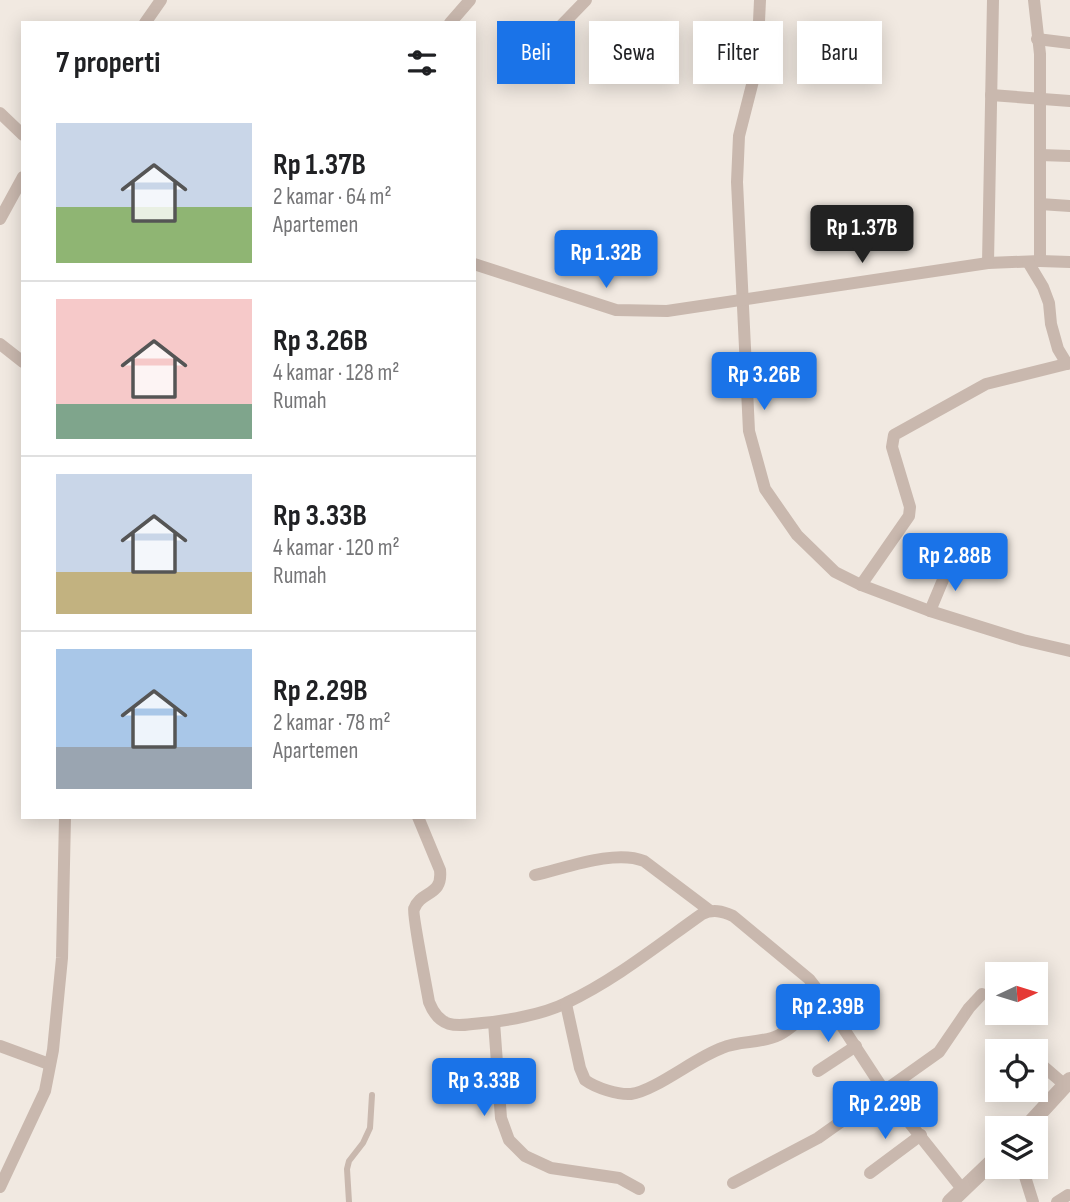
<!DOCTYPE html>
<html lang="id">
<head>
<meta charset="utf-8">
<style>
  body { margin:0; font-family:"Sofia Sans Condensed",sans-serif; background:#f6f6f6; color:#202124; height:100vh; display:flex; flex-direction:column; font-size:26px; white-space:nowrap }
  * { box-sizing:border-box; margin:0 }
  p { font-size:23px; color:#757577 }
  .icon { flex:none; width:38px; height:38px; fill:none; stroke:currentColor; stroke-width:2; stroke-linecap:round; stroke-linejoin:round }
  .map { position:relative; flex:1; overflow:hidden }
  .panel { position:absolute; left:21px; top:21px; width:455px; height:798px; display:flex; flex-direction:column; background:#fff; border-radius:0px; box-shadow:0 4px 18px #0003 }
  .panel>* { flex:none }
  .top-card { position:absolute; left:497px; top:21px; width:467px; height:63px; display:flex; gap:14px }
  .needle { width:46px; rotate:86deg }
  .controls { position:absolute; left:985px; top:962px; display:grid; gap:14px }
  .controls a { display:grid; place-items:center; width:63px; height:63px; border-radius:0px; background:#fff; box-shadow:0 4px 18px #0003; font-size:35px }
  .price { position:absolute; translate:-50% -60px; padding:0 16px; border-radius:7px; background:#1a73e8; color:#fff; font-size:23px; line-height:46px; filter:drop-shadow(0 2px 4px #0008) }
  .price::after { content:''; position:absolute; left:50%; top:42px; width:21px; height:16px; margin-left:-10px; background:inherit; clip-path:polygon(0 0,100% 0,50% 100%) }
  .price.active { background:#222; color:#fff }
  ul { padding:0; list-style:none }
  li { display:flex; align-items:center; gap:21px; height:175px; padding:0 35px }
  li+li { border-top:2px solid #e0e0e0 }
  li span { display:grid; place-items:center; flex:none; width:196px; height:140px; border-radius:0px; color:#555 }
  li>.icon { margin-inline-start:auto }
  span .icon { width:84px; height:84px; fill:#fffc; stroke-width:1 }
  li b { font-size:30px }
  h2 { display:flex; justify-content:space-between; align-items:center; height:84px; padding:0 35px; font-size:30px }
  .tag { padding:0 24px; border-radius:0px; background:#fff; box-shadow:0 4px 18px #0003; font-size:24px; line-height:63px }
  .tag.active { background:#1a73e8; color:#fff }
  .map>svg:first-child { display:block }
</style>
</head>
<body>
<div class="map">
<svg width="1070" height="1202" viewBox="0 0 1070 1202">
  <rect width="100%" height="100%" fill="#f1e9e1"/>
  <g fill="none" stroke-linecap="round" stroke-linejoin="round">
    <path stroke="#c9b8ae" stroke-width="6" d="M 349,1202 L 347,1169 L 349,1161 L 363,1143 L 370,1128 L 372,1095"/>
    <g stroke="#c9b8ae" stroke-width="12">
      <path d="M 760,0 L 758,43 L 754,77 L 739,136 L 737,182 L 749,431 L 765,489 L 797,535 L 835,572 L 861,585 L 930,611 L 1023,640 L 1070,651"/>
      <path d="M 993,0 L 988,263 L 1040,261 L 1040,54 L 1034,0"/>
      <path d="M 145,23 L 161,0"/>
      <path d="M 450,23 L 470,0"/>
      <path d="M 555,32 L 586,0"/>
      <path d="M 1037,39 L 1070,43"/>
      <path d="M 991,95 L 1070,101"/>
      <path d="M 0,113 L 23,135"/>
      <path d="M 1040,155 L 1070,156"/>
      <path d="M 1040,204 L 1070,206"/>
      <path d="M 0,219 L 23,177"/>
      <path d="M 1040,261 L 1070,262"/>
      <path d="M 1028,262 L 1043,287 L 1049,303 L 1051,324 L 1058,349 L 1067,364"/>
      <path d="M 474,264 L 616,310 L 667,311 L 988,263"/>
      <path d="M 0,344 L 23,362"/>
      <path d="M 861,585 L 909,516 L 910,507 L 892,447 L 894,435 L 986,384 L 1070,363"/>
      <path d="M 930,611 L 950,563"/>
      <path d="M 418,817 L 440,870 C 443,897 421,890 414,909 C 412,914 427,990 429,1002 C 440,1030 457,1026 482,1023 C 506,1021 544,1014 566,1003 C 615,980 658,945 702,914 C 713,909 722,911 733,916 L 809,979 L 823,997 L 885,1092 L 963,1190"/>
      <path d="M 535,875 C 566,868 615,849 644,861 L 709,910"/>
      <path d="M 566,1004 L 580,1068 L 585,1080 C 596,1088 618,1095 631,1094 C 655,1091 696,1057 722,1048 C 740,1040 761,1044 779,1035 C 796,1026 809,1010 823,997"/>
      <path d="M 494,1022 L 501,1118 L 509,1140 L 525,1156 L 551,1168 L 619,1178 L 639,1189"/>
      <path d="M 0,1046 L 49,1064"/>
      <path d="M 1025,1051 L 1026,1052"/>
      <path d="M 1036,1060 L 1065,1085"/>
      <path d="M 818,1071 L 856,1046"/>
      <path d="M 1022,1167 L 1033,1202"/>
      <path d="M 870,1173 L 921,1135"/>
      <path d="M 733,1183 L 818,1138 L 939,1052 L 969,1008 L 982,994"/>
      <path d="M 0,1187 L 45,1091 L 53,1050 L 62,958 L 65,817"/>
      <path d="M 1057,1202 L 1068,1195"/>
    </g>
    <g stroke="#c9b8ae" stroke-width="16">
      <path d="M 1025,1129 L 1070,1080"/>
      <path d="M 950,1202 L 998,1156"/>
    </g>
  </g>
</svg>
<div class="controls">
<a><svg class="needle" viewBox="-14 -14 28 28"><path d="M0-13l5 13h-10z" fill="#e53935"/><path d="M0 13l5-13h-10z" fill="#757577"/></svg></a>
<a><svg class="icon" aria-label="locate" viewBox="0 0 24 24"><circle cx="12" cy="12" r="6"/><path d="M12 2v4M12 18v4M2 12h4M18 12h4"/></svg></a>
<a><svg class="icon" aria-label="layers" viewBox="0 0 24 24"><path d="M12 4l9 5-9 5-9-5zM3 14l9 5 9-5"/></svg></a>
</div>
<b class="price active" style="left:862px;top:265px">Rp 1.37B</b>
<b class="price" style="left:606px;top:290px">Rp 1.32B</b>
<b class="price" style="left:764px;top:412px">Rp 3.26B</b>
<b class="price" style="left:955px;top:593px">Rp 2.88B</b>
<b class="price" style="left:828px;top:1044px">Rp 2.39B</b>
<b class="price" style="left:484px;top:1118px">Rp 3.33B</b>
<b class="price" style="left:885px;top:1141px">Rp 2.29B</b>
<div class="top-card">
<a class="tag active">Beli</a>
<a class="tag">Sewa</a>
<a class="tag">Filter</a>
<a class="tag">Baru</a>
</div>
<section class="panel">
<h2>7 properti<svg class="icon" aria-label="filters" viewBox="0 0 24 24"><path d="M4 7h16M4 17h16"/><circle cx="9" cy="7" r="2"/><circle cx="15" cy="17" r="2"/></svg></h2>
<ul>
<li><span style="background:linear-gradient(#c9d6e8 60%,#8fb573 0)"><svg class="icon" aria-label="home" viewBox="0 0 24 24"><path d="M3 11l9-7 9 7M6 9v11h12V9"/></svg></span><div><b>Rp 1.37B</b><p>2 kamar · 64 m²</p><p>Apartemen</p></div></li>
<li><span style="background:linear-gradient(#f6c9c9 75%,#7fa58c 0)"><svg class="icon" aria-label="home" viewBox="0 0 24 24"><path d="M3 11l9-7 9 7M6 9v11h12V9"/></svg></span><div><b>Rp 3.26B</b><p>4 kamar · 128 m²</p><p>Rumah</p></div></li>
<li><span style="background:linear-gradient(#c9d6e8 70%,#c2b280 0)"><svg class="icon" aria-label="home" viewBox="0 0 24 24"><path d="M3 11l9-7 9 7M6 9v11h12V9"/></svg></span><div><b>Rp 3.33B</b><p>4 kamar · 120 m²</p><p>Rumah</p></div></li>
<li><span style="background:linear-gradient(#a9c7e8 70%,#9aa5b1 0)"><svg class="icon" aria-label="home" viewBox="0 0 24 24"><path d="M3 11l9-7 9 7M6 9v11h12V9"/></svg></span><div><b>Rp 2.29B</b><p>2 kamar · 78 m²</p><p>Apartemen</p></div></li>
</ul>
</section>
</div>
</body>
</html>
